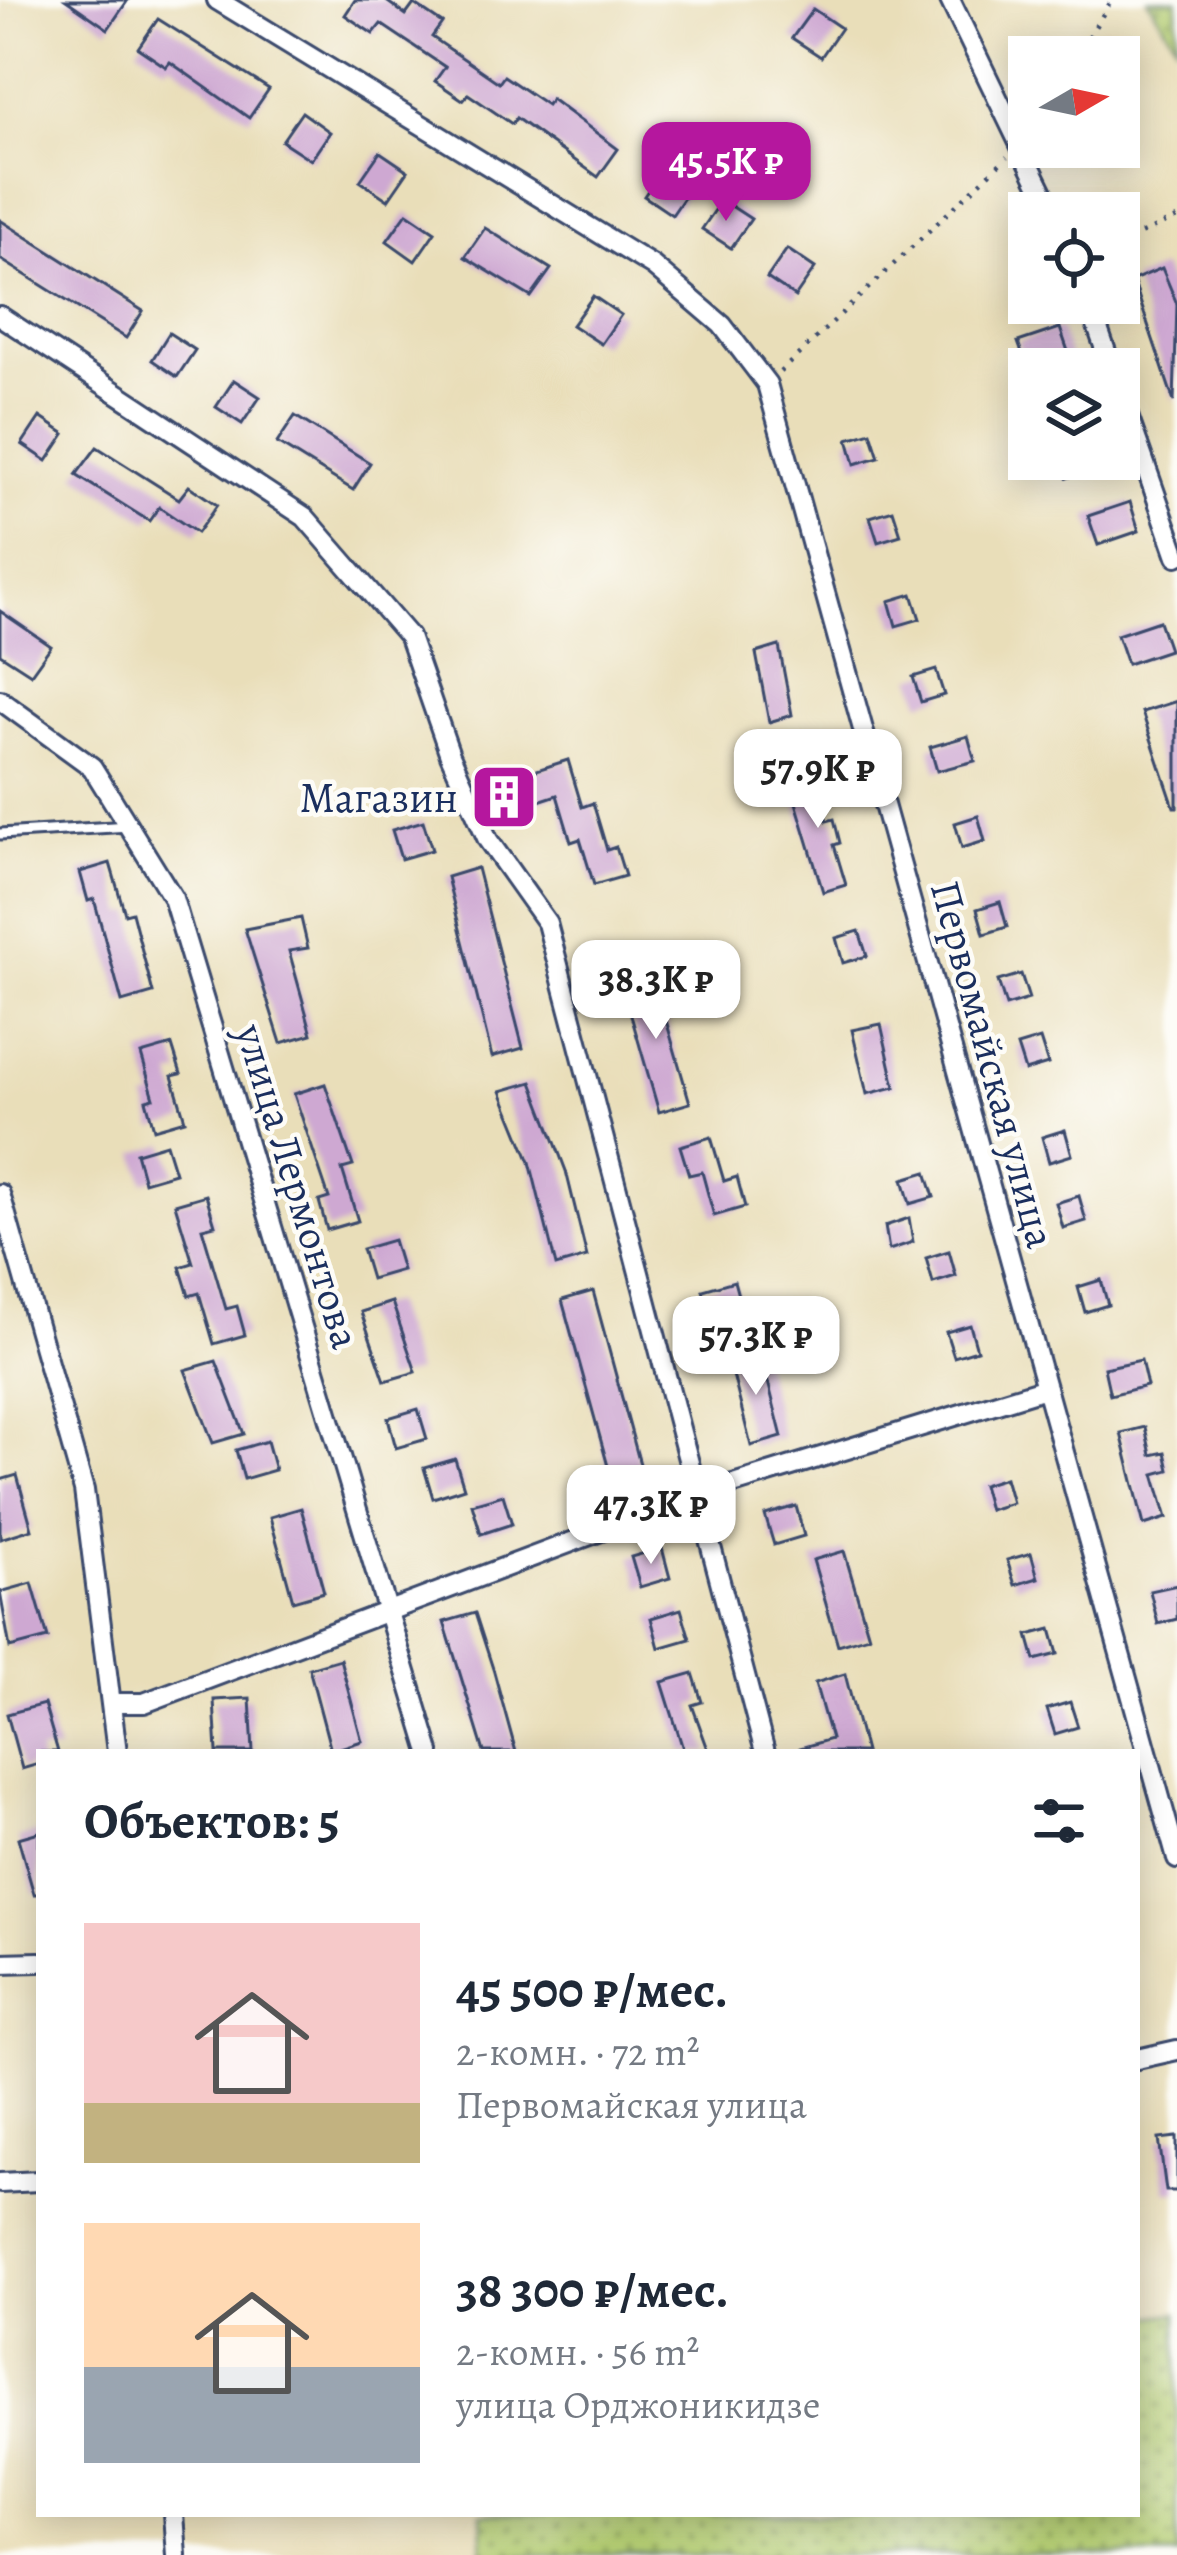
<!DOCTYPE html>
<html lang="ru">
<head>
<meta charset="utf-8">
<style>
  body { margin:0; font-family:Alegreya,serif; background:#f6f6f7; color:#1f2937; height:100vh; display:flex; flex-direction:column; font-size:45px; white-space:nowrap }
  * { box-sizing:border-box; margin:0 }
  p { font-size:39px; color:#747a83 }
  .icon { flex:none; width:66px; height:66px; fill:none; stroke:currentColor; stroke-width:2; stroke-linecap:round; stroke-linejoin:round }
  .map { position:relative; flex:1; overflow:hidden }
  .sheet { position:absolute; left:36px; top:1749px; width:1104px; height:768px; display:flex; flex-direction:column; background:#fff; border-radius:0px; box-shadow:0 6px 30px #0003 }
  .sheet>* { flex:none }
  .needle { width:78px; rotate:81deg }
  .tools { position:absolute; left:1008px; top:36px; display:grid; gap:24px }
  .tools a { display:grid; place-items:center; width:132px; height:132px; border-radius:0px; background:#fff; box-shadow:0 6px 30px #0003; font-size:60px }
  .price { position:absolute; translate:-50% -102px; padding:0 27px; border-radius:24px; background:#fff; color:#222; font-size:39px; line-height:78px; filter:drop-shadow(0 3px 6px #0008) }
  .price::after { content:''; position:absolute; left:50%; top:72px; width:36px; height:27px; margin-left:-18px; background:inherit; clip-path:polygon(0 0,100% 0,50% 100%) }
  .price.on { background:#b5179e; color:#fff }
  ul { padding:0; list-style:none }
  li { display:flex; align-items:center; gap:36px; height:300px; padding:0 48px }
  li span { display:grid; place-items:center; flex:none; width:336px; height:240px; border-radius:0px; color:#555 }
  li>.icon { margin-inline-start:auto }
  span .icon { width:144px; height:144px; fill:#fffc; stroke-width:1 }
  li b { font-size:51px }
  h2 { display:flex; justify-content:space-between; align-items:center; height:144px; padding:0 48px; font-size:51px }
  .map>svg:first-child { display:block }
</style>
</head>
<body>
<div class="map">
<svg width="1177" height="2555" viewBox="0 0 1177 2555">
  <defs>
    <pattern id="grass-dots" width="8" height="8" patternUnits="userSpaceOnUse" patternTransform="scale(3)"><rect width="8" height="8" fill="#b3cc72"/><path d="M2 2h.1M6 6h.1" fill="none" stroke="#91a661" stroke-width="1.8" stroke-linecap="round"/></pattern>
  </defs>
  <rect width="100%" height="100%" fill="#fdfcf7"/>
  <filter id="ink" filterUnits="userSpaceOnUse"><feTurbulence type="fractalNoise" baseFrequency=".00833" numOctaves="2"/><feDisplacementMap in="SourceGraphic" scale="24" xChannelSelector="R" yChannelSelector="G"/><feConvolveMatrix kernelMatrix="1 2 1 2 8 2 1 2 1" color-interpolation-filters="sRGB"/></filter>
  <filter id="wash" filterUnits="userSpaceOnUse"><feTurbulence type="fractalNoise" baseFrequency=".004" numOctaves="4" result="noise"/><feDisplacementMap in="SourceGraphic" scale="48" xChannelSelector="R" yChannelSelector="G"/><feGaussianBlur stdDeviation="2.7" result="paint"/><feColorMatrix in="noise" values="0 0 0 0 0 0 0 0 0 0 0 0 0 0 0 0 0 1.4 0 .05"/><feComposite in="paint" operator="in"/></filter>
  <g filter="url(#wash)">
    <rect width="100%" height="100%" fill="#e9deb9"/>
    <g fill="url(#grass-dots)" stroke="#677e68" stroke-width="3">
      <path d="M 1148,0 L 1177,0 L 1177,44 Z"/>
      <path d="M 1177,2313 L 1177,2555 L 483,2555 L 481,2514 L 1137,2514 L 1137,2319 Z"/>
    </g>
    <g id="blocks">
      <g fill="#cea8d2">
        <path d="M 66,0 L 128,0 L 108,29 Z"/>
        <path d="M 355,0 L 385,0 L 406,15 L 414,4 L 442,23 L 432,37 L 499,83 L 504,76 L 547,105 L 551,99 L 618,149 L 598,177 L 516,118 L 512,124 L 468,94 L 463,100 L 435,81 L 445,67 L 381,24 L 373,34 L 345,15 Z"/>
        <path d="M 813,9 L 841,28 L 821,57 L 792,38 Z"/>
        <path d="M 158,19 L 269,89 L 249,118 L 170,62 L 166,67 L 138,48 Z"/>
        <path d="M 302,112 L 330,132 L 311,160 L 282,141 Z"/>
        <path d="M 380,152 L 408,171 L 388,200 L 360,181 Z"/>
        <path d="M 664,167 L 692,186 L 672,215 L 644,196 Z"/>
        <path d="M 722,200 L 751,219 L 731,248 L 702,229 Z"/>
        <path d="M 407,213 L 435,232 L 415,261 L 387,241 Z"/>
        <path d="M 0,220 L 143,311 L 126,338 L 0,259 Z"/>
        <path d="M 485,228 L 551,269 L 531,297 L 465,257 Z"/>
        <path d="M 787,249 L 815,268 L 795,297 L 767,278 Z"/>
        <path d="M 1162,268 L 1177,304 L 1174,402 L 1133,280 Z"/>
        <path d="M 593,296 L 621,315 L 601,344 L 572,325 Z"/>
        <path d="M 1060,328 L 1070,357 L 1028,370 L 1018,342 Z"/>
        <path d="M 169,333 L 195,350 L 177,377 L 152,360 Z"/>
        <path d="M 234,380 L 260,397 L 242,424 L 216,407 Z"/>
        <path d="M 295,416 L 370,463 L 353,490 L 277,443 Z"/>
        <path d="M 40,417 L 65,434 L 47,461 L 22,444 Z"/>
        <path d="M 871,432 L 879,457 L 855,464 L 848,439 Z"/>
        <path d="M 97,447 L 179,499 L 189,486 L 217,505 L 197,533 L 159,507 L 149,521 L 76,475 Z"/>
        <path d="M 1059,459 L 1113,459 L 1113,460 L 1067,478 Z"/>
        <path d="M 1130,502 L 1139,531 L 1098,545 L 1088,516 Z"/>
        <path d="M 893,510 L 901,535 L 878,542 L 870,517 Z"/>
        <path d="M 912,594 L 920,619 L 896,626 L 889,601 Z"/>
        <path d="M 0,611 L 51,646 L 31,674 L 0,654 Z"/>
        <path d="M 1159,621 L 1169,650 L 1127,664 L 1117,635 Z"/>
        <path d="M 779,646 L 792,715 L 769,722 L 756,653 Z"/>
        <path d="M 936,670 L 944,695 L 921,702 L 913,677 Z"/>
        <path d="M 1177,701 L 1177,807 L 1174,807 L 1142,712 Z"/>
        <path d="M 968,736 L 975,761 L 937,771 L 930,747 Z"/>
        <path d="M 568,760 L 582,807 L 593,803 L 607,850 L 616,847 L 625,876 L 594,885 L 580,839 L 571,842 L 557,795 L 493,816 L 484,787 Z"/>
        <path d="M 811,770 L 827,821 L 834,819 L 840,843 L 834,845 L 846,885 L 823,892 L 788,776 Z"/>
        <path d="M 978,816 L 985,841 L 962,848 L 955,823 Z"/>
        <path d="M 423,821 L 432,850 L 401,859 L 392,830 Z"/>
        <path d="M 110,863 L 125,914 L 132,912 L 153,993 L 122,1002 L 94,899 L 88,901 L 80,872 Z"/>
        <path d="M 477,868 L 523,1048 L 492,1057 L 447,877 Z"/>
        <path d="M 1000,902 L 1007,927 L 984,934 L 977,909 Z"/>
        <path d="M 301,918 L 308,948 L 289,951 L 312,1034 L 281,1043 L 245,929 Z"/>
        <path d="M 859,931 L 867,956 L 843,963 L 836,938 Z"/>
        <path d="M 652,972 L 690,1103 L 659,1112 L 621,981 Z"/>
        <path d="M 1021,974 L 1029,999 L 1006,1006 L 998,981 Z"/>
        <path d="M 881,1024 L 895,1087 L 867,1094 L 852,1030 Z"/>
        <path d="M 1040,1039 L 1048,1064 L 1025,1071 L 1017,1046 Z"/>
        <path d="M 172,1045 L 181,1074 L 172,1076 L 185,1120 L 154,1129 L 146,1100 L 154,1098 L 141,1054 Z"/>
        <path d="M 532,1082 L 566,1171 L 587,1257 L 556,1266 L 530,1162 L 501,1091 Z"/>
        <path d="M 325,1084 L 353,1166 L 342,1169 L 358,1221 L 327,1230 L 319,1201 L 329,1198 L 294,1094 Z"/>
        <path d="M 1065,1130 L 1072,1155 L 1049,1162 L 1042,1137 Z"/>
        <path d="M 711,1137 L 724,1181 L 737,1177 L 745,1207 L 714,1216 L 702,1172 L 689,1175 L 680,1146 Z"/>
        <path d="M 166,1144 L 175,1173 L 144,1182 L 136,1153 Z"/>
        <path d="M 926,1172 L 934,1197 L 910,1204 L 903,1179 Z"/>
        <path d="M 206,1195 L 215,1225 L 202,1228 L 226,1309 L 237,1306 L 245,1335 L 214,1344 L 199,1293 L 189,1296 L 180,1267 L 193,1263 L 175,1204 Z"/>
        <path d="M 1079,1196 L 1086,1221 L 1063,1228 L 1056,1203 Z"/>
        <path d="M 909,1218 L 913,1242 L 889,1250 L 885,1226 Z"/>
        <path d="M 393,1240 L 402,1270 L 371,1279 L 362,1249 Z"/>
        <path d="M 949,1251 L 956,1276 L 933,1283 L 926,1258 Z"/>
        <path d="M 1101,1280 L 1108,1305 L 1085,1312 L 1078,1287 Z"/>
        <path d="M 734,1281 L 742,1310 L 711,1319 L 703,1290 Z"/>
        <path d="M 593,1291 L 644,1479 L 614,1488 L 562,1300 Z"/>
        <path d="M 392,1302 L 416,1372 L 385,1381 L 361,1312 Z"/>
        <path d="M 970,1325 L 977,1350 L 954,1357 L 946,1332 Z"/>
        <path d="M 760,1350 L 782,1437 L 751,1446 L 729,1359 Z"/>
        <path d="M 1141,1360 L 1147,1386 L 1110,1395 L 1104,1368 Z"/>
        <path d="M 216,1361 L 244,1434 L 213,1443 L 185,1370 Z"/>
        <path d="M 418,1409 L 427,1439 L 396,1448 L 388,1418 Z"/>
        <path d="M 1145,1427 L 1151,1455 L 1165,1452 L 1169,1470 L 1154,1474 L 1167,1518 L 1144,1525 L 1121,1433 Z"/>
        <path d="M 267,1441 L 275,1470 L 244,1479 L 236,1450 Z"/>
        <path d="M 455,1459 L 464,1488 L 433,1498 L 424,1468 Z"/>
        <path d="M 17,1475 L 32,1529 L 0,1539 L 0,1480 Z"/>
        <path d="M 1005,1478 L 1012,1503 L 989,1510 L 982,1485 Z"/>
        <path d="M 503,1495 L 512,1524 L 481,1534 L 472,1504 Z"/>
        <path d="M 796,1506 L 804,1536 L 774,1545 L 765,1515 Z"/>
        <path d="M 301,1508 L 324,1592 L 293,1601 L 270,1517 Z"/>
        <path d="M 662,1548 L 670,1578 L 640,1587 L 631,1557 Z"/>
        <path d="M 844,1551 L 869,1636 L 838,1645 L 813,1560 Z"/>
        <path d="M 1031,1553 L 1038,1578 L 1015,1585 L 1007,1560 Z"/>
        <path d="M 32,1583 L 48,1638 L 10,1648 L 0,1592 Z"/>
        <path d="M 1177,1585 L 1177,1619 L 1158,1624 L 1150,1591 Z"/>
        <path d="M 681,1609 L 690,1639 L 659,1648 L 651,1618 Z"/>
        <path d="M 475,1613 L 494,1672 L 516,1752 L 484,1752 L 453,1651 L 444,1622 Z"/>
        <path d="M 1051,1629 L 1058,1654 L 1035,1660 L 1028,1635 Z"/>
        <path d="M 340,1659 L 362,1741 L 331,1751 L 309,1668 Z"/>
        <path d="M 693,1673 L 702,1702 L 692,1705 L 709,1752 L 684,1752 L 662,1682 Z"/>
        <path d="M 845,1674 L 865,1752 L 801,1752 L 800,1748 L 831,1739 L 815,1683 Z"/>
        <path d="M 250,1698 L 253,1752 L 217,1752 L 214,1700 Z"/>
        <path d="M 1070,1702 L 1078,1727 L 1055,1734 L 1047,1709 Z"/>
        <path d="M 44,1704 L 58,1752 L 39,1752 L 39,1764 L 22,1769 L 7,1714 Z"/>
        <path d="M 39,1832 L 39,1894 L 34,1894 L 18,1838 Z"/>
        <path d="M 1177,2137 L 1177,2191 L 1166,2191 L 1159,2139 Z"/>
      </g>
    </g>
  </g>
  <g filter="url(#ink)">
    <use href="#blocks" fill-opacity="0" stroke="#3a496c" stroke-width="3"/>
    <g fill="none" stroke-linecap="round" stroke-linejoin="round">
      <defs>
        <path id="service" d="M 0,834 L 129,826"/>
        <g id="minor">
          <path d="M 217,0 L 653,266 L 722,325 L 767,384 L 1177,1859"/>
          <path d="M 950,0 L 1053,213"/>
          <path d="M 1089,303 L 1112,369"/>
          <path d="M 0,316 L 305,517 L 409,637 L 450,755 L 488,840 L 547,923 L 765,1752"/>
          <path d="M 1119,390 L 1177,556"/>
          <path d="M 0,700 L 92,767 L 173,898 L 430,1752"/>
          <path d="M 0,1194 L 84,1490 L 117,1752"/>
          <path d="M 115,1703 L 144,1703 L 694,1496 L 1046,1388"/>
          <path d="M 0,1963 L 39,1962"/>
          <path d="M 1137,2059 L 1177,2050"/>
          <path d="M 0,2183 L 39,2181"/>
          <path d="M 173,2514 L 176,2555"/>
        </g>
      </defs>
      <use href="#service" stroke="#3a496c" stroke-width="15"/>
      <use href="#minor" stroke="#3a496c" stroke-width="24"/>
      <g stroke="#3a496c" stroke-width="4.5" stroke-dasharray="3 9" stroke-linecap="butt">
        <path d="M 1076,57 L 1112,0"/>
        <path d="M 1119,243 L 1177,218"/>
        <path d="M 780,372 L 1007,157"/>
      </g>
      <use href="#service" stroke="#fff" stroke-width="9"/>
      <use href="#minor" stroke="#fff" stroke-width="18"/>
    </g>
  </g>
  <defs>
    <symbol id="building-square" viewBox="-11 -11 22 22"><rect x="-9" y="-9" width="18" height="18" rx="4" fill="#b5179e" stroke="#fdfcf7"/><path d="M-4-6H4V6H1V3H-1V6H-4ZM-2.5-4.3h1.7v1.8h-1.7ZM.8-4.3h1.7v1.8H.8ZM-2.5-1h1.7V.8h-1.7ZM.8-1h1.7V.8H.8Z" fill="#fff"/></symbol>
  </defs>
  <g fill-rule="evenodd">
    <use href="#building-square" x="466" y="759" width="76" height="76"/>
  </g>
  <g text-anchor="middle" stroke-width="9" stroke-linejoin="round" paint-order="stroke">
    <g font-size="42" fill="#1b2f5e" stroke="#fdfcf7" text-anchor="end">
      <text x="458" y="812">Магазин</text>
    </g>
    <g font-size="42" fill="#1b2f5e" stroke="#fdfcf7">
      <text transform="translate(994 1064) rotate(75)" y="15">Первомайская улица</text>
      <text transform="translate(299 1186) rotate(73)" y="15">улица Лермонтова</text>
    </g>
  </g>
</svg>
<div class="tools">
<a><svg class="needle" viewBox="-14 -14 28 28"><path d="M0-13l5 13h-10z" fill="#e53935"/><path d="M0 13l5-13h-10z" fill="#747a83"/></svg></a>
<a><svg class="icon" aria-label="locate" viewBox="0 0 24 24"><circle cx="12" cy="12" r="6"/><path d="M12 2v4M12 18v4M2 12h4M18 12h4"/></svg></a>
<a><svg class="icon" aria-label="layers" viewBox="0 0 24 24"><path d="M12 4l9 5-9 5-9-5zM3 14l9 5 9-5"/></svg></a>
</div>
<b class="price on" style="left:726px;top:224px">45.5K ₽</b>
<b class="price" style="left:818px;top:831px">57.9K ₽</b>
<b class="price" style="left:656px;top:1042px">38.3K ₽</b>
<b class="price" style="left:756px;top:1398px">57.3K ₽</b>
<b class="price" style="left:651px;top:1567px">47.3K ₽</b>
<section class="sheet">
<h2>Объектов: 5<svg class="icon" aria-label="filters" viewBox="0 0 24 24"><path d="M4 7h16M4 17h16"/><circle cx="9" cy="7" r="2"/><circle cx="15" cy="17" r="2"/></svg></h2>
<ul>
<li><span style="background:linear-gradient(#f6c9c9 75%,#c2b280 0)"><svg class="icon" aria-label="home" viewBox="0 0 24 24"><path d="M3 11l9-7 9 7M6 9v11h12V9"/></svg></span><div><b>45 500 ₽/мес.</b><p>2-комн. · 72 m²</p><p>Первомайская улица</p></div></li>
<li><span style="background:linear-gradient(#ffd9b3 60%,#9aa5b1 0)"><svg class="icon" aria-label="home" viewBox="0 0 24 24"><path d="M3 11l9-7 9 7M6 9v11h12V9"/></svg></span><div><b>38 300 ₽/мес.</b><p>2-комн. · 56 m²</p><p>улица Орджоникидзе</p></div></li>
</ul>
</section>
</div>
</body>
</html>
